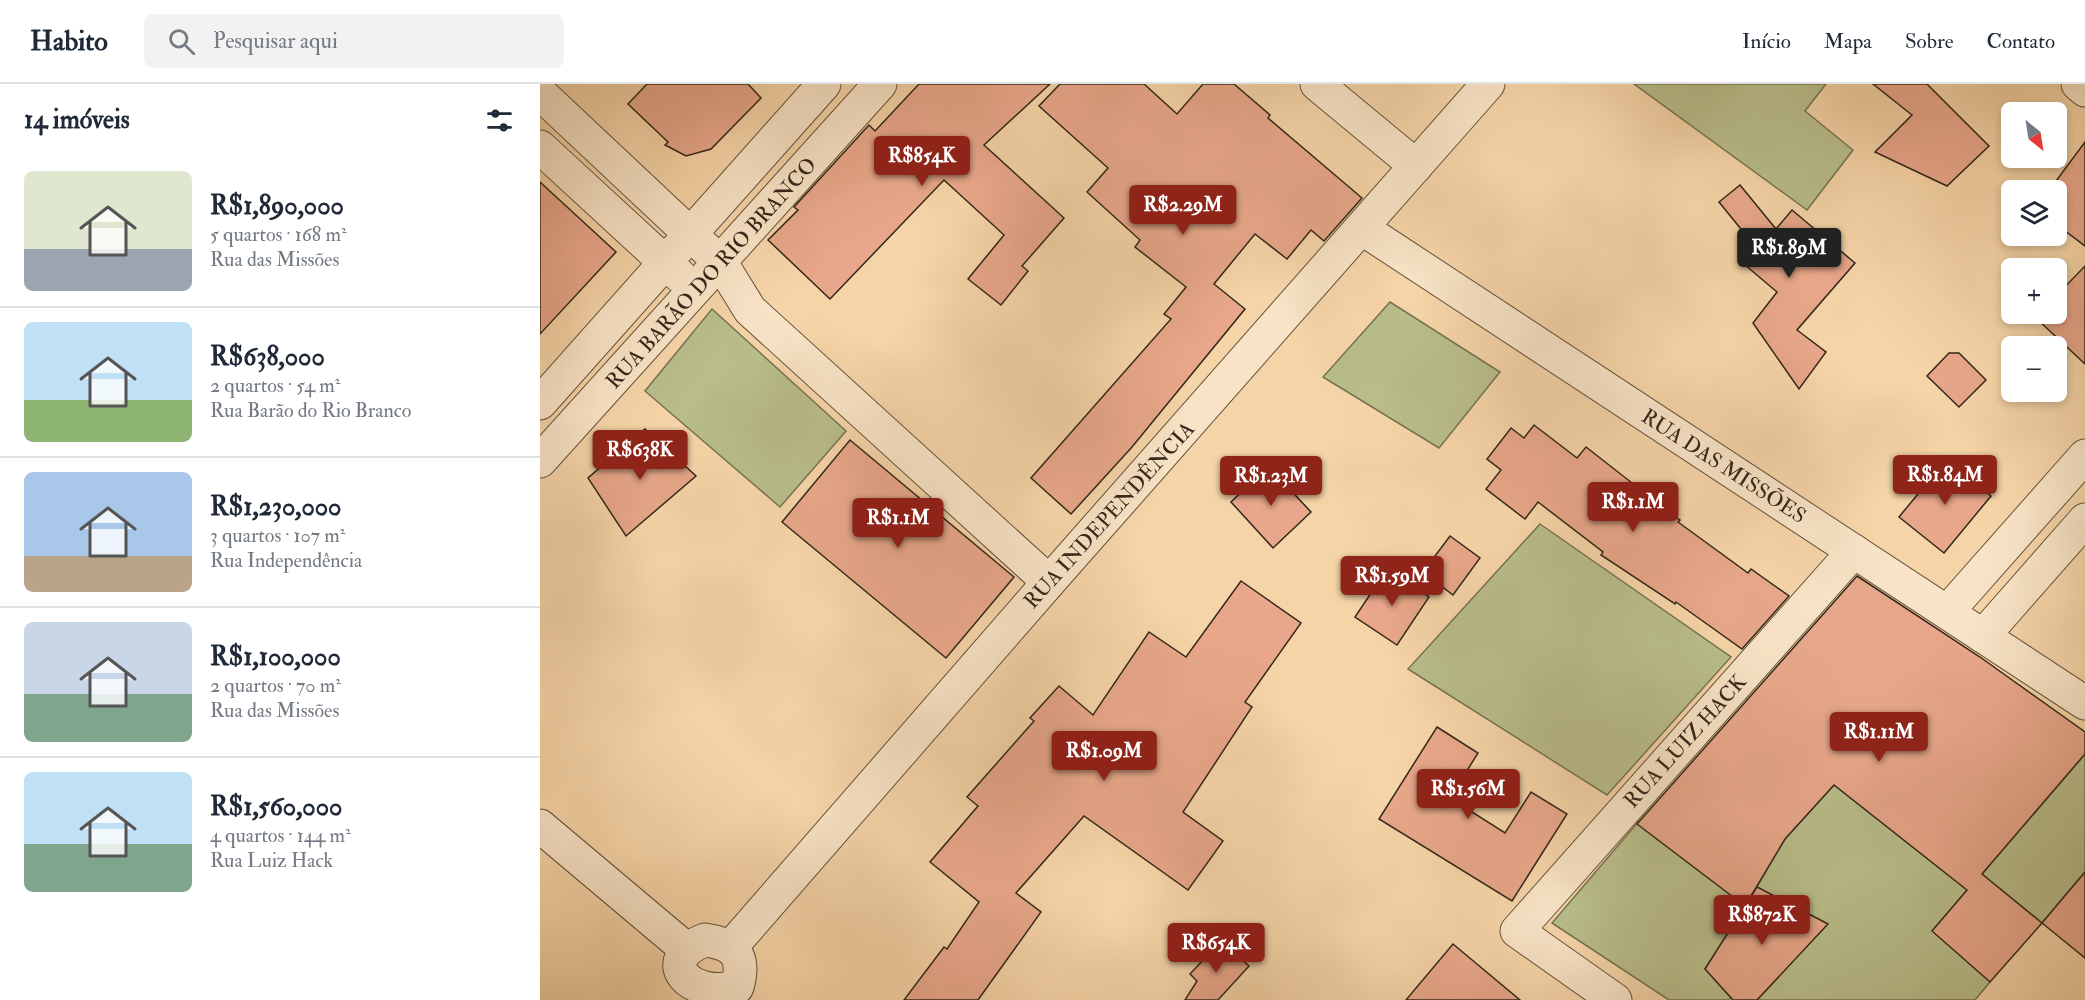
<!DOCTYPE html>
<html lang="pt">
<head>
<meta charset="utf-8">
<style>
  body { margin:0; font-family:"IM FELL Double Pica",serif; background:#f2f2f3; color:#1f2937; height:100vh; display:flex; flex-direction:column; font-size:22px; white-space:nowrap }
  * { box-sizing:border-box; margin:0 }
  p { font-size:20px; color:#747a83 }
  .icon { flex:none; width:33px; height:33px; fill:none; stroke:currentColor; stroke-width:2; stroke-linecap:round; stroke-linejoin:round }
  .map { position:relative; flex:1; overflow:hidden }
  .panel { display:flex; flex-direction:column; background:#fff; width:540px }
  .panel>* { flex:none }
  .needle { width:39px; rotate:150deg }
  .buttons { position:absolute; left:1461px; top:18px; display:grid; gap:12px }
  .buttons a { display:grid; place-items:center; width:66px; height:66px; border-radius:9px; background:#fff; box-shadow:0 3px 9px #0003; font-size:30px }
  .price { position:absolute; translate:-50% -51px; padding:0 14px; border-radius:6px; background:#8f2418; color:#fff; font-size:20px; line-height:39px; filter:drop-shadow(0 2px 3px #0008) }
  .price::after { content:''; position:absolute; left:50%; top:36px; width:18px; height:14px; margin-left:-9px; background:inherit; clip-path:polygon(0 0,100% 0,50% 100%) }
  .price.selected { background:#222; color:#fff }
  ul { padding:0; list-style:none }
  li { display:flex; align-items:center; gap:18px; height:150px; padding:0 24px }
  li+li { border-top:2px solid #e0e1e3 }
  li span { display:grid; place-items:center; flex:none; width:168px; height:120px; border-radius:9px; color:#555 }
  li>.icon { margin-inline-start:auto }
  span .icon { width:72px; height:72px; fill:#fffc; stroke-width:1 }
  li b { font-size:26px }
  h2 { display:flex; justify-content:space-between; align-items:center; height:72px; padding:0 24px; font-size:26px }
  header { display:flex; align-items:center; gap:36px; box-sizing:border-box; height:84px; padding:0 30px; background:#fff; border-bottom:2px solid #e0e1e3 }
  header strong { font-size:28px }
  nav { display:flex; gap:33px; margin-inline-start:auto; font-size:21px }
  .search { width:420px; height:54px; background:#f2f2f3; display:flex; align-items:center; gap:15px; box-sizing:border-box; padding:0 21px; border-radius:9px; color:#747a83; font-size:22px }
  main { display:flex; flex:1; min-height:0 }
  .map>svg:first-child { display:block }
</style>
</head>
<body>
<header>
<strong>Habito</strong>
<div class="search"><svg class="icon" aria-label="search" viewBox="0 0 24 24"><circle cx="10" cy="10" r="6"/><path d="M15 15l6 6"/></svg>Pesquisar aqui</div>
<nav><a>Início</a><a>Mapa</a><a>Sobre</a><a>Contato</a></nav>
</header>
<main>
<section class="panel">
<h2>14 imóveis<svg class="icon" aria-label="filters" viewBox="0 0 24 24"><path d="M4 7h16M4 17h16"/><circle cx="9" cy="7" r="2"/><circle cx="15" cy="17" r="2"/></svg></h2>
<ul>
<li><span style="background:linear-gradient(#dfe7d0 65%,#9aa5b1 0)"><svg class="icon" aria-label="home" viewBox="0 0 24 24"><path d="M3 11l9-7 9 7M6 9v11h12V9"/></svg></span><div><b>R$1,890,000</b><p>5 quartos · 168 m²</p><p>Rua das Missões</p></div></li>
<li><span style="background:linear-gradient(#bfe0f5 65%,#8fb573 0)"><svg class="icon" aria-label="home" viewBox="0 0 24 24"><path d="M3 11l9-7 9 7M6 9v11h12V9"/></svg></span><div><b>R$638,000</b><p>2 quartos · 54 m²</p><p>Rua Barão do Rio Branco</p></div></li>
<li><span style="background:linear-gradient(#a9c7e8 70%,#b9a48a 0)"><svg class="icon" aria-label="home" viewBox="0 0 24 24"><path d="M3 11l9-7 9 7M6 9v11h12V9"/></svg></span><div><b>R$1,230,000</b><p>3 quartos · 107 m²</p><p>Rua Independência</p></div></li>
<li><span style="background:linear-gradient(#c9d6e8 60%,#7fa58c 0)"><svg class="icon" aria-label="home" viewBox="0 0 24 24"><path d="M3 11l9-7 9 7M6 9v11h12V9"/></svg></span><div><b>R$1,100,000</b><p>2 quartos · 70 m²</p><p>Rua das Missões</p></div></li>
<li><span style="background:linear-gradient(#bfe0f5 60%,#7fa58c 0)"><svg class="icon" aria-label="home" viewBox="0 0 24 24"><path d="M3 11l9-7 9 7M6 9v11h12V9"/></svg></span><div><b>R$1,560,000</b><p>4 quartos · 144 m²</p><p>Rua Luiz Hack</p></div></li>
</ul>
</section>
<div class="map">
<svg width="1545" height="916" viewBox="0 0 1545 916">
  <rect width="100%" height="100%" fill="#f5d4a7"/>
  <filter id="stains"><feTurbulence type="fractalNoise" baseFrequency=".00333" numOctaves="4"/><feColorMatrix values="0 0 0 0 .2 0 0 0 0 .09 0 0 0 0 .02 0 0 0 .5 -.17"/></filter>
  <radialGradient id="worn" r=".72"><stop offset=".6" stop-color="#630" stop-opacity="0"/><stop offset="1" stop-color="#630" stop-opacity=".3"/></radialGradient>
  <g fill="#b8bd8a" stroke="#767252" stroke-width="1.5">
    <path d="M 1094,0 L 1286,0 L 1265,27 L 1313,66 L 1267,126 Z"/>
    <path d="M 850,218 L 960,288 L 899,364 L 783,293 Z"/>
    <path d="M 172,225 L 306,347 L 240,423 L 105,307 Z"/>
    <path d="M 1000,440 L 1191,573 L 1067,711 L 868,585 Z"/>
    <path d="M 1545,670 L 1545,788 L 1502,839 L 1442,790 Z"/>
    <path d="M 1294,701 L 1427,806 L 1450,898 L 1435,916 L 1217,916 L 1287,840 L 1217,803 L 1245,755 Z"/>
    <path d="M 1099,737 L 1105,746 L 1205,822 L 1165,885 L 1191,914 L 1189,916 L 1129,916 L 1012,839 Z"/>
  </g>
  <g fill="#e8a78a" stroke="#33271a" stroke-width="1.5">
    <path d="M 107,0 L 208,0 L 221,14 L 171,65 L 146,72 L 125,61 L 128,58 L 88,20 Z"/>
    <path d="M 379,0 L 510,0 L 444,61 L 524,134 L 482,182 L 488,187 L 461,221 L 428,195 L 464,151 L 404,96 L 290,215 L 228,156 L 258,126 L 254,123 L 329,41 L 335,47 Z"/>
    <path d="M 520,0 L 604,0 L 637,30 L 663,0 L 694,0 L 730,31 L 728,34 L 822,114 L 784,157 L 771,146 L 747,175 L 715,150 L 674,200 L 705,225 L 592,363 L 531,430 L 491,394 L 631,235 L 624,230 L 646,203 L 595,163 L 600,156 L 547,108 L 568,84 L 499,22 Z"/>
    <path d="M 1333,0 L 1387,0 L 1449,62 L 1407,102 L 1335,68 L 1372,31 Z"/>
    <path d="M 1545,58 L 1545,162 L 1516,140 L 1516,97 Z"/>
    <path d="M 0,98 L 76,168 L 0,250 Z"/>
    <path d="M 1200,101 L 1236,145 L 1252,126 L 1315,179 L 1257,246 L 1286,268 L 1259,305 L 1213,239 L 1237,208 L 1205,181 L 1218,166 L 1179,118 Z"/>
    <path d="M 1545,182 L 1545,280 L 1496,234 L 1500,230 L 1516,230 L 1516,212 Z"/>
    <path d="M 1409,269 L 1419,269 L 1446,296 L 1419,323 L 1387,292 Z"/>
    <path d="M 994,341 L 1037,374 L 1046,363 L 1092,399 L 1090,401 L 1140,436 L 1138,438 L 1208,489 L 1211,485 L 1249,512 L 1202,565 L 1136,518 L 1135,520 L 1061,471 L 1063,468 L 998,418 L 985,435 L 946,405 L 961,386 L 947,375 L 971,344 L 984,354 Z"/>
    <path d="M 105,345 L 156,392 L 86,452 L 48,394 Z"/>
    <path d="M 310,356 L 474,493 L 406,574 L 242,438 Z"/>
    <path d="M 1406,376 L 1451,412 L 1404,469 L 1359,433 Z"/>
    <path d="M 728,382 L 771,428 L 733,464 L 691,418 Z"/>
    <path d="M 910,452 L 940,474 L 913,511 L 883,488 Z"/>
    <path d="M 847,485 L 889,513 L 857,561 L 815,533 Z"/>
    <path d="M 1317,492 L 1440,573 L 1545,648 L 1545,670 L 1442,790 L 1502,839 L 1450,898 L 1392,847 L 1427,806 L 1294,701 L 1245,755 L 1205,822 L 1097,740 Z"/>
    <path d="M 701,497 L 761,539 L 705,618 L 712,623 L 643,728 L 683,757 L 648,806 L 544,732 L 476,809 L 501,828 L 438,916 L 364,916 L 404,863 L 407,865 L 439,818 L 390,778 L 438,722 L 427,713 L 494,637 L 490,634 L 519,602 L 553,631 L 609,548 L 646,573 Z"/>
    <path d="M 897,643 L 938,669 L 910,714 L 965,749 L 991,708 L 1027,730 L 972,817 L 839,735 Z"/>
    <path d="M 1545,788 L 1545,874 L 1502,839 Z"/>
    <path d="M 1217,803 L 1288,840 L 1217,916 L 1193,916 L 1165,885 Z"/>
    <path d="M 681,857 L 709,882 L 678,916 L 645,916 L 657,897 L 650,890 Z"/>
    <path d="M 913,860 L 980,916 L 866,916 Z"/>
  </g>
  <g fill="none" stroke-linecap="round" stroke-linejoin="round">
    <defs>
      <g id="minor">
        <path d="M 777,0 L 876,82"/>
        <path d="M 1538,0 L 1545,6"/>
        <path d="M 0,9 L 181,179 L 210,226 L 509,498"/>
        <path d="M 0,63 L 140,192"/>
        <path d="M 823,145 L 1545,619"/>
        <path d="M 0,319 L 284,0"/>
        <path d="M 0,377 L 340,0"/>
        <path d="M 1407,528 L 1545,372"/>
        <path d="M 1443,552 L 1545,436"/>
        <path d="M 0,742 L 146,865"/>
        <path d="M 165,856 C 195,860 206,872 197,903 C 150,916 113,876 165,856 Z"/>
        <path d="M 191,863 L 509,498 L 948,0"/>
        <path d="M 1075,916 L 977,847 L 1314,467"/>
      </g>
    </defs>
    <use href="#minor" stroke="#64523d" stroke-width="35"/>
    <use href="#minor" stroke="#f8e3c6" stroke-width="33"/>
  </g>
  <g text-anchor="middle" stroke-width="4.5" stroke-linejoin="round" paint-order="stroke">
    <g font-size="21" fill="#33271a" stroke="#f8e3c6">
      <text transform="translate(171 189) rotate(-48)" y="7">RUA BARÃO DO RIO BRANCO</text>
      <text transform="translate(1184 382) rotate(33)" y="7">RUA DAS MISSÕES</text>
      <text transform="translate(569 431) rotate(-48)" y="7">RUA INDEPENDÊNCIA</text>
      <text transform="translate(1145 657) rotate(-48)" y="7">RUA LUIZ HACK</text>
    </g>
  </g>
  <rect width="100%" height="100%" filter="url(#stains)"/>
  <rect width="100%" height="100%" fill="url(#worn)"/>
</svg>
<div class="buttons">
<a><svg class="needle" viewBox="-14 -14 28 28"><path d="M0-13l5 13h-10z" fill="#e53935"/><path d="M0 13l5-13h-10z" fill="#747a83"/></svg></a>
<a><svg class="icon" aria-label="layers" viewBox="0 0 24 24"><path d="M12 4l9 5-9 5-9-5zM3 14l9 5 9-5"/></svg></a>
<a>+</a>
<a>−</a>
</div>
<b class="price" style="left:382px;top:103px">R$854K</b>
<b class="price" style="left:643px;top:152px">R$2.29M</b>
<b class="price selected" style="left:1249px;top:195px">R$1.89M</b>
<b class="price" style="left:100px;top:397px">R$638K</b>
<b class="price" style="left:1405px;top:422px">R$1.84M</b>
<b class="price" style="left:731px;top:423px">R$1.23M</b>
<b class="price" style="left:1093px;top:449px">R$1.1M</b>
<b class="price" style="left:358px;top:465px">R$1.1M</b>
<b class="price" style="left:852px;top:523px">R$1.59M</b>
<b class="price" style="left:1339px;top:679px">R$1.11M</b>
<b class="price" style="left:564px;top:698px">R$1.09M</b>
<b class="price" style="left:928px;top:736px">R$1.56M</b>
<b class="price" style="left:1222px;top:862px">R$872K</b>
<b class="price" style="left:676px;top:890px">R$654K</b>
</div>
</main>
</body>
</html>
